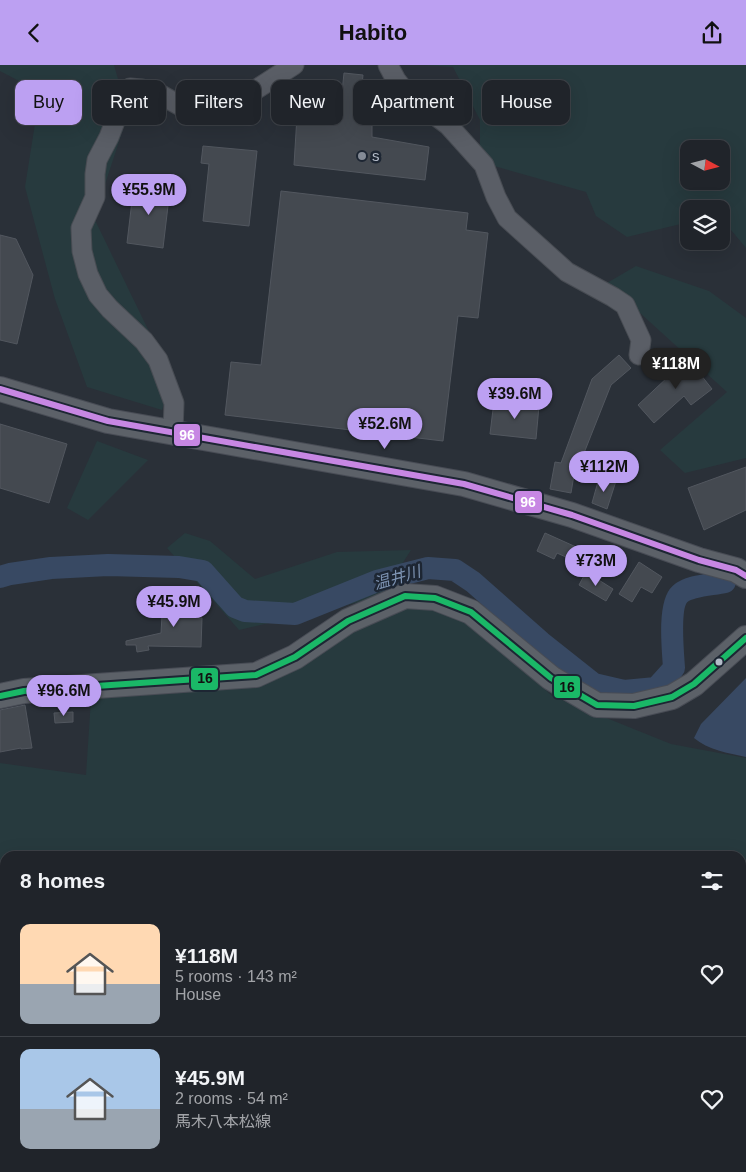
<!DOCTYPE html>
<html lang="en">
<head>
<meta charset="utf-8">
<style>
  body { margin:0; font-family:Arial,"Noto Sans JP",sans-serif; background:#2d3036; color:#f1f3f6; height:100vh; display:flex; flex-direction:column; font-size:19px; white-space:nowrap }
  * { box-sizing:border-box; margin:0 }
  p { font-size:16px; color:#a2a4a8 }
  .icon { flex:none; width:28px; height:28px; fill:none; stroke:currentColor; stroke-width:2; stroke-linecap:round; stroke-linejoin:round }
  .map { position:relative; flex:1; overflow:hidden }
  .details { position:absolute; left:0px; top:786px; width:746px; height:321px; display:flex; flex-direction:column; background:#20242a; border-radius:15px 15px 0 0; box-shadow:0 5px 20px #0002,0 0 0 1px #3d4147 }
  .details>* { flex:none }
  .banner { position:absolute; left:15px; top:15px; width:716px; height:45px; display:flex; gap:10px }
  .needle { width:32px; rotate:97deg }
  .fabs { position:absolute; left:680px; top:75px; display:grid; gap:10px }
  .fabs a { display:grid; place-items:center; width:50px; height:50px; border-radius:10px; background:#20242a; box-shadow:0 5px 20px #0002,0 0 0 1px #3d4147; font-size:25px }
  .price { position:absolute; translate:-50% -42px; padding:0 11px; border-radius:18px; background:#bca0f2; color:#111; font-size:16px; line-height:32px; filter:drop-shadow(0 1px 2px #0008) }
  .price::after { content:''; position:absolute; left:50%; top:30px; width:15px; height:11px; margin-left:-8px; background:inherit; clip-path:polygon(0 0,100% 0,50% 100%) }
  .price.active { background:#222; color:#fff }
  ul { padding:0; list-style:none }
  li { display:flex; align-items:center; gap:15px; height:125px; padding:0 20px }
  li+li { border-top:1px solid #3d4147 }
  li span { display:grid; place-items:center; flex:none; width:140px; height:100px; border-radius:10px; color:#555 }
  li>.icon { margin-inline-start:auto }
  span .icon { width:60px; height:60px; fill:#fffc; stroke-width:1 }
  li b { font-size:21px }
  h2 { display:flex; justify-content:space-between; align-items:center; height:60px; padding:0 20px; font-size:21px }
  .chip { padding:0 18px; border-radius:10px; background:#20242a; box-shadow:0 5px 20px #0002,0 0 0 1px #3d4147; font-size:18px; line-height:45px }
  .chip.active { background:#bca0f2; color:#111 }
  header { display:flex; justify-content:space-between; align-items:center; height:65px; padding:0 20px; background:#bca0f2; color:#111; font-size:22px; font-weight:600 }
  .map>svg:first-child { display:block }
</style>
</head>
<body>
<header><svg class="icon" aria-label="back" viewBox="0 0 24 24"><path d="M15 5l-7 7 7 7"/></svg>Habito<svg class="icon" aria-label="share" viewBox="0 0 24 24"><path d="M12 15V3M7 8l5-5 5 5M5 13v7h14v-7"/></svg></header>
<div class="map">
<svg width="746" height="1107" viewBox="0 0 746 1107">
  <rect width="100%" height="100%" fill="#2a3038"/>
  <g fill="#273a3e" fill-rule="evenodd">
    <path d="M 0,0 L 114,0 L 128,49 L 94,153 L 172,314 L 162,345 L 87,322 L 55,234 L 25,122 L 40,27 L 0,6 Z"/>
    <path d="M 424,0 L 746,0 L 746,183 L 721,153 L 721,144 L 689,144 L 689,157 L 627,172 L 596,151 L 586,127 L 480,97 L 480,55 L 453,2 ZM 689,84 L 721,84 L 721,116 L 689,116 Z"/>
    <path d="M 636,201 L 709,226 L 746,253 L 746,393 L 685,408 L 660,385 L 727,327 L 607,218 Z"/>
    <path d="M 97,376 L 148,395 L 88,455 L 67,443 Z"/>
    <path d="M 185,468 L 210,476 L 255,514 L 337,487 L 411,485 L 381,532 L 239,565 L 167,483 Z"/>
    <path d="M 414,536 L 478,560 L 552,631 L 671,679 L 746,693 L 746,1012 L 741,1015 L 741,791 L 5,791 L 5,1102 L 146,1103 L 136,1107 L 0,1107 L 0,698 L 86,710 L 91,634 L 187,615 L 270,616 L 348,556 Z"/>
  </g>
  <path fill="#384963" d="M 746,613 L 746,692 C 728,688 708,685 694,673 L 701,659 Z"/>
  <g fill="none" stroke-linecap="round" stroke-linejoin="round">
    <path stroke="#384963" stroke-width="22" d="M 0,512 L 10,509 L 51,503 L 108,500 L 179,502 L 203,506 L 235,542 L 245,546 L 295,549 L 377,516 L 428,503 L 455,505 L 473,517 L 541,577 L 594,619 L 624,626 L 656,623 L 674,603 C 673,587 668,540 680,529 C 690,520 712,520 725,517"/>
  </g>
  <g fill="#444950" stroke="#52575f">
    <path d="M 344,8 L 363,10 L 358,58 L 372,60 L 372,72 L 429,82 L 425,115 L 294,100 L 297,51 L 339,56 Z"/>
    <path d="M 203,81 L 257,86 L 249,161 L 203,156 L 209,99 L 201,98 Z"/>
    <path d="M 134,119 L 170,124 L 163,183 L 127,178 Z"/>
    <path d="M 281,126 L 468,148 L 466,165 L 488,168 L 478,253 L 458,251 L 443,376 L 225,350 L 231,297 L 261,300 Z"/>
    <path d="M 0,170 L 16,174 L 33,210 L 17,279 L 0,275 Z"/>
    <path d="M 619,290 L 631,303 L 611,320 L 584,388 L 578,386 L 571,428 L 550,424 L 555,397 L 561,398 L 592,314 Z"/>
    <path d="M 686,291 L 712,324 L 691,340 L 684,331 L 654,358 L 638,340 L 669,311 L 666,308 Z"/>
    <path d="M 494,336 L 539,341 L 536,374 L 490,369 Z"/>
    <path d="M 0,359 L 67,379 L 49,438 L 0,423 Z"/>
    <path d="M 746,402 L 746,445 L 704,465 L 688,423 Z"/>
    <path d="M 599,413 L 616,416 L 607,444 L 592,438 Z"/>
    <path d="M 545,468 L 585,486 L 579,498 L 557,488 L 554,494 L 537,486 Z"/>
    <path d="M 639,497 L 662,512 L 652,528 L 641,522 L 632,537 L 619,529 Z"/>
    <path d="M 586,507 L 613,524 L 606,536 L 579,520 Z"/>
    <path d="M 163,533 L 191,534 L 190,552 L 202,553 L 201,582 L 148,581 L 149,585 L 137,587 L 136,580 L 126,580 L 126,576 L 161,568 Z"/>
    <path d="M 25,640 L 32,683 L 21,684 L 21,683 L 0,687 L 0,645 Z"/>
    <path d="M 73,647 L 73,657 L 55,658 L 54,648 Z"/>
  </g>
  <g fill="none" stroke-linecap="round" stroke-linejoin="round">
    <defs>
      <g id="minor">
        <path d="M 388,0 L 396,15 L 408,30 L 448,60 L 484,100 L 496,132 L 507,153 L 567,207 L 613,232 L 625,240 L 641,275 L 639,290"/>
        <path d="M 173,368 L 174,338 L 158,295 L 144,276 L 110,244 L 98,230 L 88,209 L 82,186 L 81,163 L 95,132 L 95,109 L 97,95 L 109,72 L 116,54 L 119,32 L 130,23 L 142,24 L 156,27 L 193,48 L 204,50 L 215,48 L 238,36 L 294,0"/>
        <path d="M 741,1042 L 746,1042"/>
        <path d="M 215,1102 L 215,1107"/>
        <path d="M 153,1107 L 159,1102"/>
        <path d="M 289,1107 L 289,1102"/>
        <path d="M 447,1107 L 447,1102"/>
        <path d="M 521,1107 L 521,1102"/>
        <path d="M 595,1107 L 595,1102"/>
        <path d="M 669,1107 L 669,1102"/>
      </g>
      <g id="major">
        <path d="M 0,324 L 108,356 L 464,419 L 572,450 L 699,495 L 736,505 L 746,511"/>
        <path d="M 0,631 L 24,626 L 256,610 L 295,592 L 348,556 L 405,531 L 435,533 L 471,547 L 551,613 L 597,640 L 634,641 L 672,632 L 694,619 L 746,573"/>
      </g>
    </defs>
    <use href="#minor" stroke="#484c53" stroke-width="21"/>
    <use href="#major" stroke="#484c55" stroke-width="26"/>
    <use href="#minor" stroke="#5a5e66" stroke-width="19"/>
    <use href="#major" stroke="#5c6168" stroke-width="24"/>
    <defs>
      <path id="bus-1" d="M 0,631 L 24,626 L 256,610 L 295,592 L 348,556 L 405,531 L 435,533 L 471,547 L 551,613 L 597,640 L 634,641 L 672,632 L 694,619 L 746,573"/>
      <path id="bus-2" d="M 0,324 L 108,356 L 464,419 L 572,450 L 699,495 L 736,505 L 746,511"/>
    </defs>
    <use href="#bus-1" stroke="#1d2633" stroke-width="10"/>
    <use href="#bus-2" stroke="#1d2633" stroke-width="10"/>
    <use href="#bus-1" stroke="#1ab867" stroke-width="6"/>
    <use href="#bus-2" stroke="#c787e3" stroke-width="6"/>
  </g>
  <circle fill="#848b96" stroke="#1d2633" stroke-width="2" cx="362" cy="91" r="5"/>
  <circle fill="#b4bcc9" stroke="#1d2633" stroke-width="2" cx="719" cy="597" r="4.5"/>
  <g text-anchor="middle" stroke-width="5" stroke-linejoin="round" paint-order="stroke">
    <g font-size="15" fill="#b4bcc9" stroke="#1d2633" text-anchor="start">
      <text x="372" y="96">s</text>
    </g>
    <g font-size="16" font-style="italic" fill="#7c92b1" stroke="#1d2633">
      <text transform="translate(397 512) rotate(-16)" y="6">温井川</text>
    </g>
  </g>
  <g stroke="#1d2633" stroke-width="2">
    <rect x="173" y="358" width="28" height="24" rx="5" fill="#c787e3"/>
    <rect x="514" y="425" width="29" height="24" rx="5" fill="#c787e3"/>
    <rect x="190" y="602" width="29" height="24" rx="5" fill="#1ab867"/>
    <rect x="553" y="610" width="28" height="24" rx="5" fill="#1ab867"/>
  </g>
  <g font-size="14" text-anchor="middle" font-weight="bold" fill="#fff">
    <text x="187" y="375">96</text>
    <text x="528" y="442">96</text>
  </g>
  <g font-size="14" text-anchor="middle" font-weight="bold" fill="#111">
    <text x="205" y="618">16</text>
    <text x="567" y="627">16</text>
  </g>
</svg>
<div class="fabs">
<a><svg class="needle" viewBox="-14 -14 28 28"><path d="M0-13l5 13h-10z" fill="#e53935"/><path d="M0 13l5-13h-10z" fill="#a2a4a8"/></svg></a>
<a><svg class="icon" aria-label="layers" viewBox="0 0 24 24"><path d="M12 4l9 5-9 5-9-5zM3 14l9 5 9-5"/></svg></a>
</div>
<b class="price" style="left:149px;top:151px">¥55.9M</b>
<b class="price active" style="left:676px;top:325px">¥118M</b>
<b class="price" style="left:515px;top:355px">¥39.6M</b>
<b class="price" style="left:385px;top:385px">¥52.6M</b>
<b class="price" style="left:604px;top:428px">¥112M</b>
<b class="price" style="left:596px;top:522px">¥73M</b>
<b class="price" style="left:174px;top:563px">¥45.9M</b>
<b class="price" style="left:64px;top:652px">¥96.6M</b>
<div class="banner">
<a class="chip active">Buy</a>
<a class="chip">Rent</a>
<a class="chip">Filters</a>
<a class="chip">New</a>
<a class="chip">Apartment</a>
<a class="chip">House</a>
</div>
<section class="details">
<h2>8 homes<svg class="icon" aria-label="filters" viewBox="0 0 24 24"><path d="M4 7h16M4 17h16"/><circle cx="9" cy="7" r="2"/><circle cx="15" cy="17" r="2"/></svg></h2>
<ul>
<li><span style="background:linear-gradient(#ffd9b3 60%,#9aa5b1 0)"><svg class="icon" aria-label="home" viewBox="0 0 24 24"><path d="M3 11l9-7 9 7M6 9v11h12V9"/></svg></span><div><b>¥118M</b><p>5 rooms · 143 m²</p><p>House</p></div><svg class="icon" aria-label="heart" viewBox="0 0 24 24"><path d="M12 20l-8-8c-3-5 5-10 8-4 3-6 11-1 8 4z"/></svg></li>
<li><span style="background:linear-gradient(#a9c7e8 60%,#9aa5b1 0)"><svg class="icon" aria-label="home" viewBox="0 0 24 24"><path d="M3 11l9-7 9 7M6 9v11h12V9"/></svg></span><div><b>¥45.9M</b><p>2 rooms · 54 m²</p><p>馬木八本松線</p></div><svg class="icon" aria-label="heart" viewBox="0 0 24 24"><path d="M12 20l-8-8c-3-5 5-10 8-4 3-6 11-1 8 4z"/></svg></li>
</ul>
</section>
</div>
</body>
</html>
